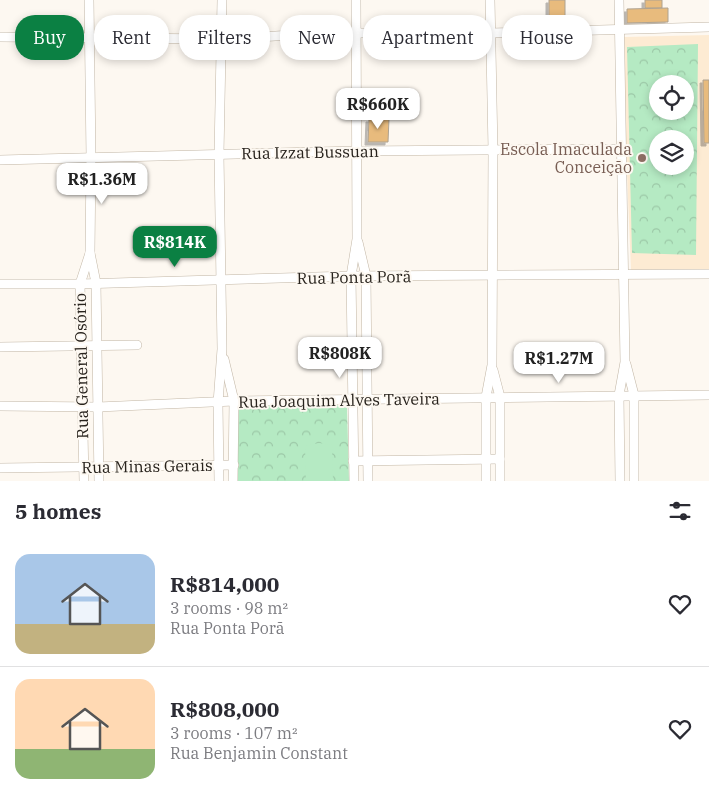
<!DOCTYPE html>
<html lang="en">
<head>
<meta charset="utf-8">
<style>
  body { margin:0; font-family:"IBM Plex Serif",serif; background:#f2f2f3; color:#2b2b33; height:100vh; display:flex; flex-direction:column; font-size:19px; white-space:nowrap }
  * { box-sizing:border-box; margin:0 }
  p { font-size:16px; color:#7c7c81 }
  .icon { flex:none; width:28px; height:28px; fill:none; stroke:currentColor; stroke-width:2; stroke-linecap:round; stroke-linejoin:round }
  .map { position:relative; height:481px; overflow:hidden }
  .panel { display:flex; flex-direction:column; background:#fff; flex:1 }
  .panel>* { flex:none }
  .top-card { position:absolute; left:15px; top:15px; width:680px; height:45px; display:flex; gap:10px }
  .tools { position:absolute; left:649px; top:75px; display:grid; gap:10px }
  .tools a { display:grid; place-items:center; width:45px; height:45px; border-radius:50%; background:#fff; box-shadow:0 2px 8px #0003; font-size:25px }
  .price { position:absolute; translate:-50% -42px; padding:0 11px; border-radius:10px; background:#fff; color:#222; font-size:16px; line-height:32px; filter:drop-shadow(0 1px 2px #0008) }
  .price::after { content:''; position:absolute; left:50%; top:30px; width:15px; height:11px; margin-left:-8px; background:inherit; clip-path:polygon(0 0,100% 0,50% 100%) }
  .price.active { background:#0b8043; color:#fff }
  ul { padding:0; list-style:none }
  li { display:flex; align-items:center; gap:15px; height:125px; padding:0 15px }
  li+li { border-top:1px solid #e1e1e2 }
  li span { display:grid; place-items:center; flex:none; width:140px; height:100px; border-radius:15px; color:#555 }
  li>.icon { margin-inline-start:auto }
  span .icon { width:60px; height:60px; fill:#fffc; stroke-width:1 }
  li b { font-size:21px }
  h2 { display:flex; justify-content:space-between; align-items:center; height:60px; padding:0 15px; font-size:21px }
  .pill { padding:0 18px; border-radius:20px; background:#fff; box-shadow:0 2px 8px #0003; font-size:18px; line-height:45px }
  .pill.active { background:#0b8043; color:#fff }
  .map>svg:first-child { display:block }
</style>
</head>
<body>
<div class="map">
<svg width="709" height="481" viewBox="0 0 709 481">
  <defs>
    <pattern id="park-crowns" width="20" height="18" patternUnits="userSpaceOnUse" patternTransform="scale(1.25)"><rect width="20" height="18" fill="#b5eac3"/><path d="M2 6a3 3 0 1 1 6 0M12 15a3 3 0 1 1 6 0" fill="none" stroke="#9cc8a7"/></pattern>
    <filter id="shadow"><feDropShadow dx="-3" dy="3" stdDeviation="0" flood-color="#0004"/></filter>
  </defs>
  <rect width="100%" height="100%" fill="#fdf8f1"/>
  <path fill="#fdebd3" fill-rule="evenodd" d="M 709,35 L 709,269 L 631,270 L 626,149 L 624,37 ZM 658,84 L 685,84 L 685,111 L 658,111 ZM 658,139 L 685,139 L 685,166 L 658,166 Z"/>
  <g fill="url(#park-crowns)" fill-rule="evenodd">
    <path d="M 698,44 L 696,255 L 632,253 L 627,47 ZM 658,84 L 685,84 L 685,111 L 658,111 ZM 658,139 L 685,139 L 685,166 L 658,166 Z"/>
    <path d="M 237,405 L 347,405 L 349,481 L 236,481 Z"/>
  </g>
  <path fill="#b5eac3" d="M 319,443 L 332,445 L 333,481 L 306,481 L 305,446 Z"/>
  <g fill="#e8bb7d" stroke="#aea291" filter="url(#shadow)">
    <path d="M 549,0 L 565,0 L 565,22 L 549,21 Z"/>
    <rect x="645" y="0" width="17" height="8"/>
    <path d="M 668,8 L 668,22 L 627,23 L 627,9 Z"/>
    <path d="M 703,80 L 709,80 L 709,143 L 704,143 Z"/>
    <path d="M 369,119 L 389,119 L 388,142 L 368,142 Z"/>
  </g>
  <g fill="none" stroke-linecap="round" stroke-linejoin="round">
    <defs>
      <g id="minor">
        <path d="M 89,0 L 91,158 L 90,253 L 96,283 L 99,481"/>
        <path d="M 619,0 L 625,362 L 619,395 L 620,481"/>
        <path d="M 0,37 L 222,39 L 327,33 L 491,33 L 709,27"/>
        <path d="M 0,160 L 358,151 L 621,149"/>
        <path d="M 358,242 L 366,276 L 368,481"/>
        <path d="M 0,284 L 80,284 L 351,276 L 709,274"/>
        <path d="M 0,347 L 137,345"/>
        <path d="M 224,359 L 234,401 L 233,481"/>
        <path d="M 626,364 L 634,395 L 634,481"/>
        <path d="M 493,370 L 500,397 L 500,481"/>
        <path d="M 0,406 L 98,407 L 234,401 L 709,395"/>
        <path d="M 353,461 L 500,459"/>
        <path d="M 0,468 L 234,465"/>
        <path d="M 84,481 L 80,284 L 90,253"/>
        <path d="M 219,481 L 218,403 L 222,349 L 219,154 L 222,0"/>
        <path d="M 354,481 L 351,276 L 357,239 L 356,0"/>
        <path d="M 486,481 L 486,397 L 492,365 L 493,150 L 490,0"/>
      </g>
    </defs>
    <use href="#minor" stroke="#c2b6a5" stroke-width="10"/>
    <use href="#minor" stroke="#fff" stroke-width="9"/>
  </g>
  <circle fill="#8d6e63" stroke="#fdf8f1" stroke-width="2" cx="642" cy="158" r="5"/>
  <g text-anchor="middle" stroke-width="4" stroke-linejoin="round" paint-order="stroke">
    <g font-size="16" fill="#785e54" stroke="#fdf8f1" text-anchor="end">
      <text x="632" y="155">Escola Imaculada<tspan x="632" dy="18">Conceição</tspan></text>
    </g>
    <g font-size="16" fill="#27221c" stroke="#fdf8f1">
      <text transform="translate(310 152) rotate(-1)" y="6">Rua Izzat Bussuan</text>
      <text transform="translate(354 277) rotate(-1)" y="6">Rua Ponta Porã</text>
      <text transform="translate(81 366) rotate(-91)" y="6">Rua General Osório</text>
      <text transform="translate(339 400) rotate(-1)" y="6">Rua Joaquim Alves Taveira</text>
      <text transform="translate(147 466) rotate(-1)" y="6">Rua Minas Gerais</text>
    </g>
  </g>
</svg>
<div class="tools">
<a><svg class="icon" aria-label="locate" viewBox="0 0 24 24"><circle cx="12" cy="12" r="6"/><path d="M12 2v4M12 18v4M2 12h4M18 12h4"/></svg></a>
<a><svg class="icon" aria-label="layers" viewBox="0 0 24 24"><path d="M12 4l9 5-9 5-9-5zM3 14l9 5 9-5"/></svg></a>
</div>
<b class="price" style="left:378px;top:130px">R$660K</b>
<b class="price" style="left:102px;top:205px">R$1.36M</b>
<b class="price active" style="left:175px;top:268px">R$814K</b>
<b class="price" style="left:340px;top:379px">R$808K</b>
<b class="price" style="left:559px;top:384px">R$1.27M</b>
<div class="top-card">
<a class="pill active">Buy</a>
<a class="pill">Rent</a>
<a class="pill">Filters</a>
<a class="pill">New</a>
<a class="pill">Apartment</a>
<a class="pill">House</a>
</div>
</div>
<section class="panel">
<h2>5 homes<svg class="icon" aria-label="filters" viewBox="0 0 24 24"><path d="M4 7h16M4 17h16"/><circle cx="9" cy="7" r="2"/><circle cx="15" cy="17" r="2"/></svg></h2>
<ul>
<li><span style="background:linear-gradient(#a9c7e8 70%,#c2b280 0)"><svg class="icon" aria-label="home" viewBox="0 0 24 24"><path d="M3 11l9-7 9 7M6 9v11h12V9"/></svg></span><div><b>R$814,000</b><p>3 rooms · 98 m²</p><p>Rua Ponta Porã</p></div><svg class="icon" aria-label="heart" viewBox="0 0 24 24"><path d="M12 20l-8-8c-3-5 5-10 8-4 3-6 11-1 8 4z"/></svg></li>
<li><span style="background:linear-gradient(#ffd9b3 70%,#8fb573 0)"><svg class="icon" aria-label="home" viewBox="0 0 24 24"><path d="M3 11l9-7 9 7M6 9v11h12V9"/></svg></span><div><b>R$808,000</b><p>3 rooms · 107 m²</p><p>Rua Benjamin Constant</p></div><svg class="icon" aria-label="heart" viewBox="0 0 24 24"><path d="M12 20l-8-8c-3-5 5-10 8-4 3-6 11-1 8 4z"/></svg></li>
</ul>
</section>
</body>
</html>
